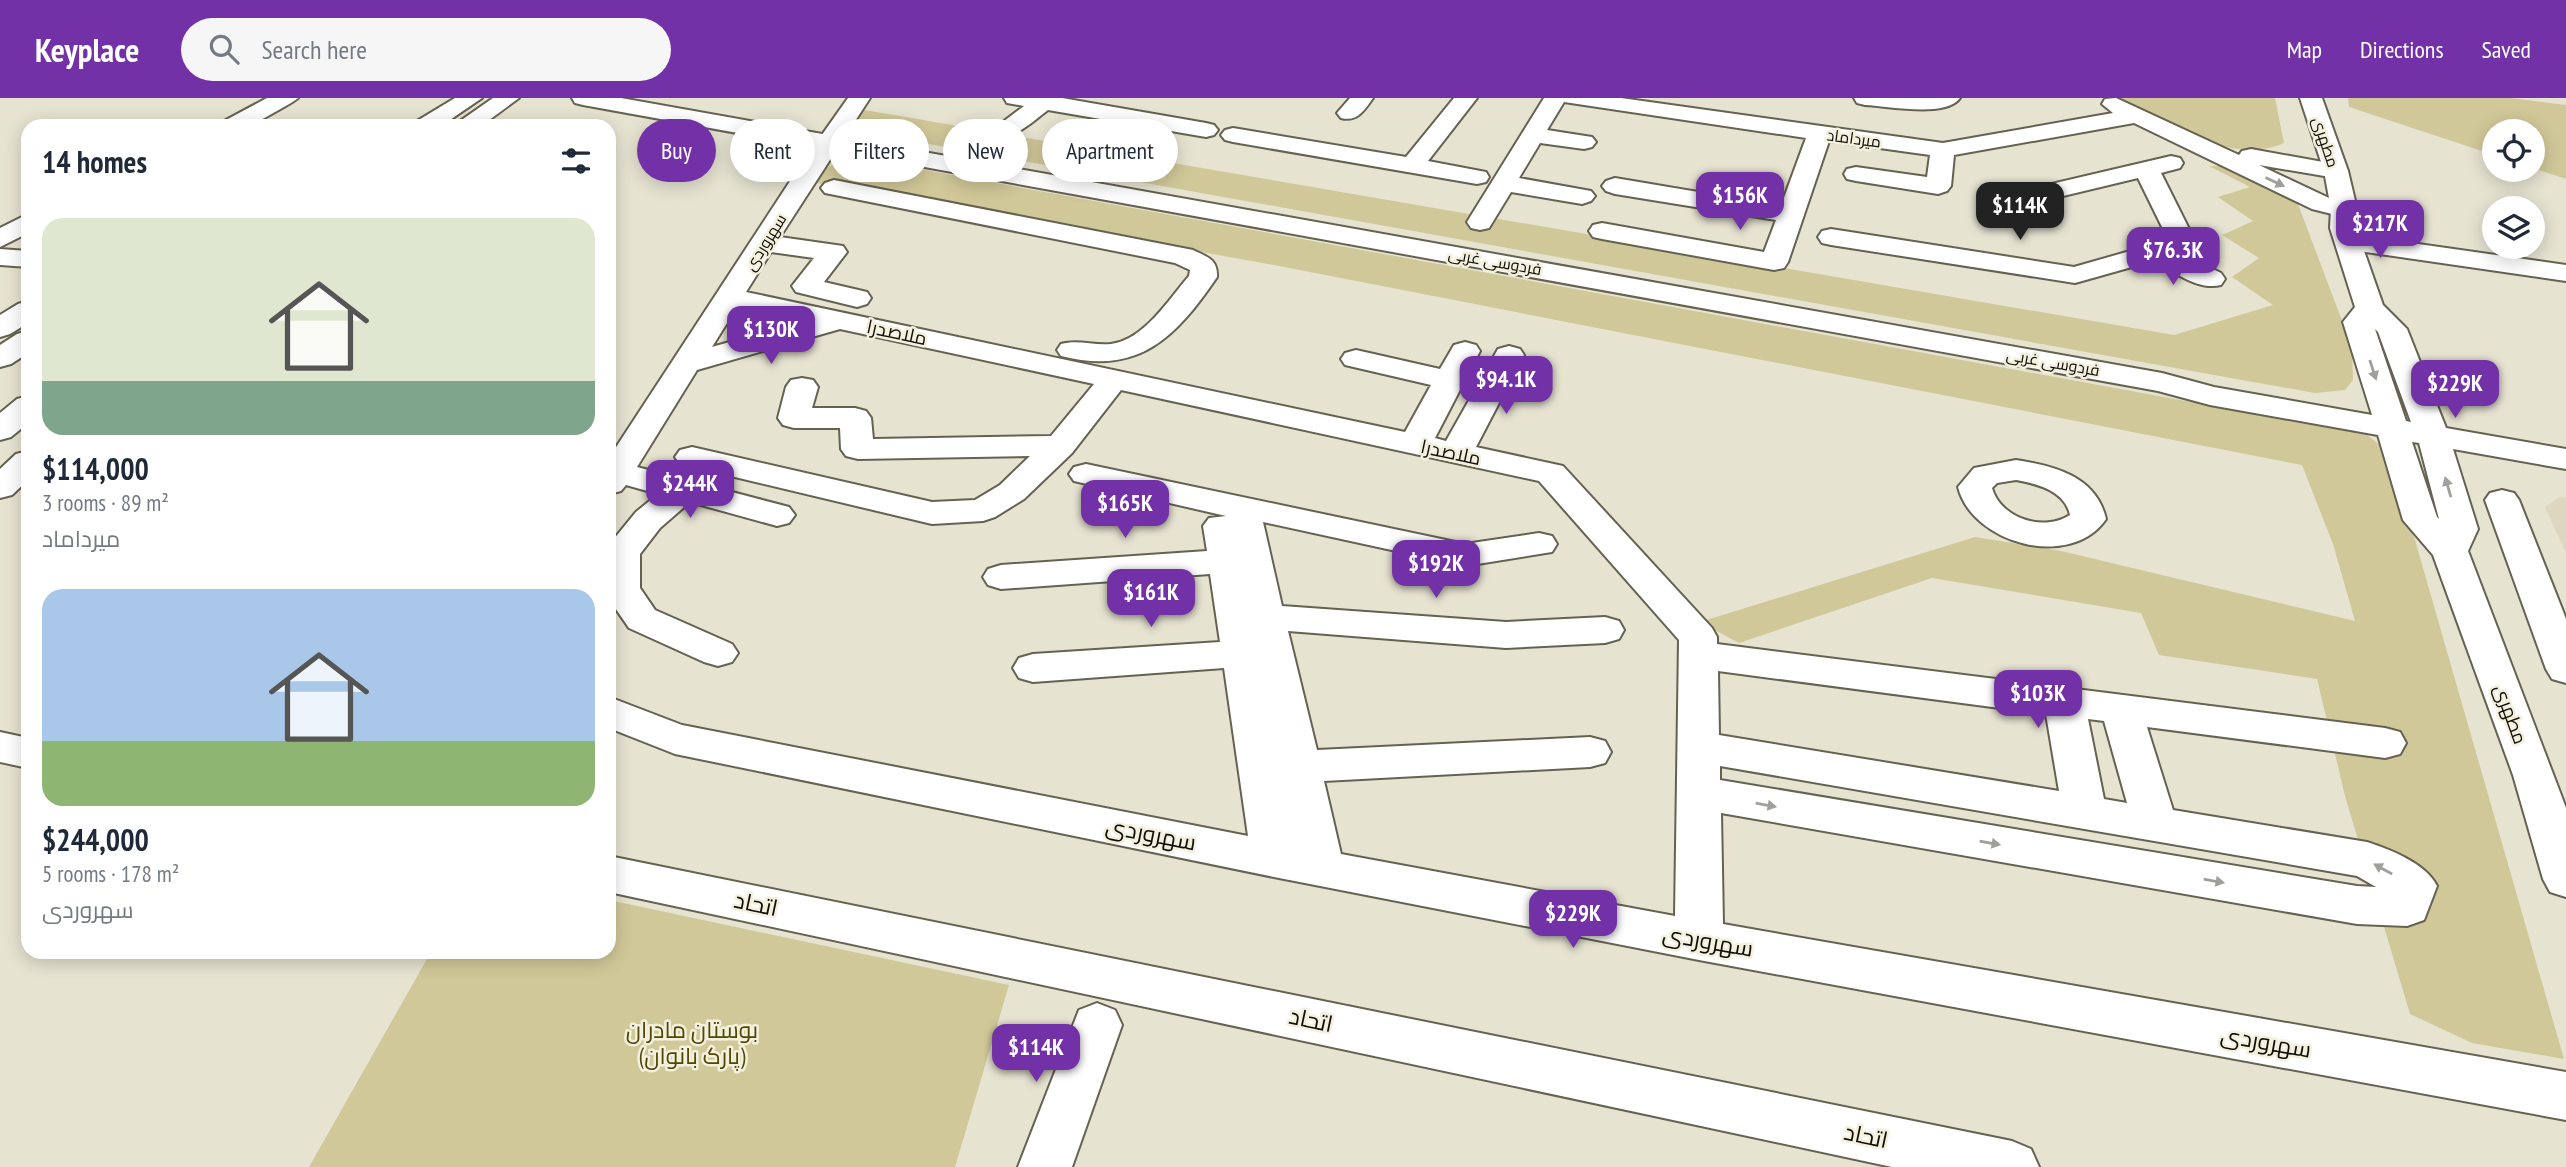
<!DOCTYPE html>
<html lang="en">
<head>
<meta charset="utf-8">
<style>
  body { margin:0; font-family:"PT Sans Narrow",Cairo,sans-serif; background:#f6f6f7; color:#1f2937; height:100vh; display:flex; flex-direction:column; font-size:26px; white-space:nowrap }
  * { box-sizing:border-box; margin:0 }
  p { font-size:23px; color:#747a83 }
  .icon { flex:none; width:38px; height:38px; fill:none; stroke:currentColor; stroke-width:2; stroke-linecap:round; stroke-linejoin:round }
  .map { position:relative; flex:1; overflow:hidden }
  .details { position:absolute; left:21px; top:21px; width:595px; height:840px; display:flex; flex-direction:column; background:#fff; border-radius:21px; box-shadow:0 4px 18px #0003 }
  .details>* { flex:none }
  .top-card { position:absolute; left:637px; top:21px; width:665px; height:63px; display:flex; gap:14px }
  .buttons { position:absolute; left:2482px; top:21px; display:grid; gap:14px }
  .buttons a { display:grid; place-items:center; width:63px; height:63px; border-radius:50%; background:#fff; box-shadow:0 4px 18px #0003; font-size:35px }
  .price { position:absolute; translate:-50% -60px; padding:0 16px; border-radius:14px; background:#7231a6; color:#fff; font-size:23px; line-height:46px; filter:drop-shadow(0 2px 4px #0008) }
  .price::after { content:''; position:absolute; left:50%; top:42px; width:21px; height:16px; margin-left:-10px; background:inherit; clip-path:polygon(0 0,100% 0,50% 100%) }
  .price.current { background:#222; color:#fff }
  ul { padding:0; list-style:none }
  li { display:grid; align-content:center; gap:14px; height:371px; padding:0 21px }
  li span { display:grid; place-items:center; height:217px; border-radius:21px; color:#555 }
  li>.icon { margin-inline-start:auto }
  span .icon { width:126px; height:126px; fill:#fffc; stroke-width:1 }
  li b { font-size:30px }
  h2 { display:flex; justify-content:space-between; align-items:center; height:84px; padding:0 21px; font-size:30px }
  .chip { padding:0 24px; border-radius:32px; background:#fff; box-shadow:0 4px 18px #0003; font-size:24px; line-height:63px }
  .chip.current { background:#7231a6; color:#fff }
  header { display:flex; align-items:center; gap:42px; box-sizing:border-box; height:98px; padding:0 35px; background:#7231a6; color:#fff }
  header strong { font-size:33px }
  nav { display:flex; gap:38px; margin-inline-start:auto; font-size:24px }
  .search { width:490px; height:63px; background:#f6f6f7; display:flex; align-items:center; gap:18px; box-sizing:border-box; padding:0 24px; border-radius:38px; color:#747a83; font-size:26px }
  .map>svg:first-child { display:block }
</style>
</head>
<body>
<header>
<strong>Keyplace</strong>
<div class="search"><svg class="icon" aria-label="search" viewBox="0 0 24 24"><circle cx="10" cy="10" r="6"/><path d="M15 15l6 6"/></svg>Search here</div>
<nav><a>Map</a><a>Directions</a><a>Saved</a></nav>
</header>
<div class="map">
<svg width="2566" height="1069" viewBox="0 0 2566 1069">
  <rect width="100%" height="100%" fill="#e6e3d1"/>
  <path fill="#dcd7be" d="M 2560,399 L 2566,400 L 2566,455 L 2545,409 Z"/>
  <g fill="#d1c899">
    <path d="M 2114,0 L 2275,0 L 2284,45 C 2230,69 2163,23 2114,0 Z"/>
    <path d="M 2348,0 L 2511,0 L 2566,7 L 2566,81 L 2532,70 L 2532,33 L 2494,33 L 2494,57 L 2349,9 Z"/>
    <path d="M 859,11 L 2174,237 L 2273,207 L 2232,179 L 2259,160 L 2222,137 L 2253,123 L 2218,99 L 2250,89 L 2209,68 L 2228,68 L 2296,101 L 2352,249 L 2353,282 L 2345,292 L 2315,295 L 873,36 L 848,29 Z"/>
    <path d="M 865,61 L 2366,336 L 2390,355 L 2564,961 L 2472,945 L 2410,916 L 2345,698 L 2317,581 L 2159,557 L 2141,515 L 1932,480 L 1739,545 L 1700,524 L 1975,439 L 2061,453 L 2355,523 L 2333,446 L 2302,367 L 1274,167 L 817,85 C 824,62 844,64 865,61 Z"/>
    <path d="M 609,802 L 1009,887 L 955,1069 L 309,1069 L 431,854 L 609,854 Z"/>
  </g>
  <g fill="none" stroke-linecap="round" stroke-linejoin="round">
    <defs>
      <g id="minor">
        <path d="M 267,0 L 298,0 C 296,3 254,26 249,28 C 241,30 229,28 220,28 L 224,23 Z"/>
        <path d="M 848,0 L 870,0 L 780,139 L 843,148 L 847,154 L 824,184 L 867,194 L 871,200 L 867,206 L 857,209 L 796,194 L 792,188 L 814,160 L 771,154 L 746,194 L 1405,334 L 1431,287 L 1345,267 L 1341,261 L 1345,255 L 1356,252 L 1440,271 L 1454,247 L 1465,244 L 1476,247 L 1480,253 L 1435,340 L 1446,343 L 1498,251 L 1509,248 L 1520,251 L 1524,257 L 1476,349 L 1563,368 L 1712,530 L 1717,539 L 1717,546 L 2385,630 L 2400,634 L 2406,645 L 2400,656 L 2385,660 L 2147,629 L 2173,712 L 2367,744 C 2391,752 2425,765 2437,788 L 2424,822 L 2407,828 L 2357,826 L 1721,715 L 1723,826 L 2566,974 L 2566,1022 L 1699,862 L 1274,779 L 675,656 L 609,630 L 609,599 L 682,627 L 1248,738 L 1224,570 L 1033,584 L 1019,580 L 1013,570 L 1019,560 L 1033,556 L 1220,544 L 1210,476 L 1001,491 L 988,487 L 983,479 L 988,471 L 1001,467 L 1207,453 L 1203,428 L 1209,420 L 1226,418 L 1074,383 L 1069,376 L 1074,369 L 1086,366 L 1465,446 L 1539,435 L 1552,438 L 1557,446 L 1552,454 L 1465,468 L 1263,424 L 1282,508 L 1506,524 L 1605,519 L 1619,523 L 1624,532 L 1619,541 L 1605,545 L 1506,550 L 1288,533 L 1317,652 L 1590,639 L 1605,643 L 1611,654 L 1605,665 L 1590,669 L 1324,683 L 1341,756 L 1675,818 L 1679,542 L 1539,383 L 1121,292 L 1072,355 L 1024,401 L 995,419 L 983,423 L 932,426 L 680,366 L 675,359 L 680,352 L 692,349 L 932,404 L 975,402 L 1000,387 L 1030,358 L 858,361 L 846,358 L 841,351 L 840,330 L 794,330 L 783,327 L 778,320 L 786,289 L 791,282 L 802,280 L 813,282 L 818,289 L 812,310 L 855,310 L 866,313 L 871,320 L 873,341 L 1051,338 L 1094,286 L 840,231 L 697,272 L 637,369 L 789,409 L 795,417 L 789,425 L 777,428 L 690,404 L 660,430 L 640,456 L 640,490 L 655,512 L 732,546 L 738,555 L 732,564 L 718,568 L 704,564 L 629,530 L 609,501 L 609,447 L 636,414 L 658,396 L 626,387 L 621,393 L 609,396 L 609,360 L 800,68 ZM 737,209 L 803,223 L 712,249 ZM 1718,573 L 2046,616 L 2059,693 L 1719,637 ZM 2088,621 L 2104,623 L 2127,705 L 2104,701 ZM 1720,668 L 2357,778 L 2376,789 L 2357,788 L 1720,682 Z"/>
        <path d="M 1004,0 L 1062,0 L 1206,25 L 1214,27 L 1218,32 L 1214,37 L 1206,39 L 1048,12 C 1033,23 1015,42 996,37 L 992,32 L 1024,8 L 1007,5 Z"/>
        <path d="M 1350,0 L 1373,0 C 1364,13 1357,24 1341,20 L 1337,15 Z"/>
        <path d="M 1454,0 L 1477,0 L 1428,63 L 1486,74 L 1489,79 L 1486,84 L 1477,86 L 1233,44 L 1225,42 L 1221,37 L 1225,32 L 1233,30 L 1406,59 Z"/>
        <path d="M 1544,0 L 1621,0 L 1943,45 L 2113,15 L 2102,6 L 2105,1 L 2116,0 L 2239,57 L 2242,53 L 2251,51 L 2345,68 L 2348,73 L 2345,78 L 2336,80 L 2259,67 L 2329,100 L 2353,106 L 2357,111 L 2353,116 L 2344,119 L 2312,111 L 2134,25 L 1954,57 L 1951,88 L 1947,93 L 1938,96 L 1856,83 L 1847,81 L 1844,76 L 1847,71 L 1856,69 L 1927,79 L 1930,57 L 1829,43 L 1788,164 L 1784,170 L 1774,172 L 1602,141 L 1593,139 L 1589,133 L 1593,127 L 1602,125 L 1764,154 L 1776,122 L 1615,96 L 1606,93 L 1602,88 L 1606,83 L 1615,80 L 1781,108 L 1806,40 L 1564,4 L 1547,32 L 1592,39 L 1596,44 L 1592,49 L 1584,51 L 1540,45 L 1519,80 L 1591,93 L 1595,98 L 1591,103 L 1582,106 L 1511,94 L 1489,130 L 1480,132 L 1471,130 L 1467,124 Z"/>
        <path d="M 1854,0 L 1960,0 C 1946,20 1888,8 1865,7 L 1857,5 Z"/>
        <path d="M 2171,58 L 2180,60 L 2183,65 L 2180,70 L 2161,75 L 2189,131 L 2180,155 L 2221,175 L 2225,181 L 2221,187 C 2198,193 2173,173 2153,163 L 2075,185 L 1831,147 L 1822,145 L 1818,139 L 1822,133 L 1831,131 L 2074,169 L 2158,145 L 2163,131 L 2138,80 L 1992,115 L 1983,112 L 1979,107 L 1983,102 Z"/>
        <path d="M 834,82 L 1193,152 C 1207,159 1218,161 1217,179 C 1176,239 1139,278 1061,258 L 1057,252 L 1061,246 C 1078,241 1094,248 1111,246 C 1144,242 1169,201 1189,178 L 1190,172 L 1175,165 L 825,95 L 821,90 L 825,85 Z"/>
        <path d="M 28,116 L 28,135 L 0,149 L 0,130 Z"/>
        <path d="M 2348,136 L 2566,167 L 2566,183 L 2338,150 L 2335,144 L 2338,138 Z"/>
        <path d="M 0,151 L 28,153 L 28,169 L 0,167 Z"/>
        <path d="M 28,203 L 28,225 L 10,236 L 0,239 L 0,217 L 18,206 Z"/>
        <path d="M 28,233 L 28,255 L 11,266 L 0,269 L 0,247 L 17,236 Z"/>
        <path d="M 2016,362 C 2054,368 2096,378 2106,421 C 2070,473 1972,445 1958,389 L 1974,370 ZM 2016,382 C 2038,386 2065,393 2070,417 C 2044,434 2001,421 1992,390 L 1997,385 Z"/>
        <path d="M 2502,392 L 2514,395 L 2519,402 L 2566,521 L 2566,585 L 2552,581 L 2546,571 L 2485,402 L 2490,395 Z"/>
        <path d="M 0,634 L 28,640 L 28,670 L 0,664 Z"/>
        <path d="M 609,758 L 2012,1043 L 2031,1051 L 2039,1069 L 1892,1069 L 609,794 Z"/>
        <path d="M 1097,905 L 1115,912 L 1122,927 L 1072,1069 L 1018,1069 L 1079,912 Z"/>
      </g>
      <g id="major">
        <path d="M 455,0 L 482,0 L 441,28 L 413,28 L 417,23 Z"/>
        <path d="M 493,0 L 519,0 L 481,28 L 453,28 Z"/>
        <path d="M 572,0 L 621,0 L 2162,275 L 2214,289 L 2372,317 L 2343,224 L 2355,209 L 2330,130 L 2331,111 L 2324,73 L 2300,0 L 2322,0 L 2348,73 L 2357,111 L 2356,130 L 2383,207 L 2407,231 L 2446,330 L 2566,351 L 2566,371 L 2453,351 L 2478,431 L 2468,453 L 2566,710 L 2566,799 L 2550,794 L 2543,781 L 2513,677 L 2433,457 L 2403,422 L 2378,337 L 2210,307 L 2158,293 L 583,7 L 575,5 ZM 2375,231 L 2378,234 L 2411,324 L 2406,323 ZM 2412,344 L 2419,345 L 2439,421 L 2437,419 Z"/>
        <path d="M 28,298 L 28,325 L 11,339 L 0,342 L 0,315 L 17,301 Z"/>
        <path d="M 28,353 L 28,382 L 12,397 L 0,400 L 0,371 L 16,356 Z"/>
      </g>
    </defs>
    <use href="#minor" stroke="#656252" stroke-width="4"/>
    <use href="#major" stroke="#656252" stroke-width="4"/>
    <use href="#minor" fill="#fff" fill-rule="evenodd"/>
    <use href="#major" fill="#fff" fill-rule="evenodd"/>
  </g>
  <defs><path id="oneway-solid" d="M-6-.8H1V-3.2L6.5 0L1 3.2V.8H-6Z" transform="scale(1.75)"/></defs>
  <g fill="#9f9f9c">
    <use href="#oneway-solid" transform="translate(2275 84) rotate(25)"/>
    <use href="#oneway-solid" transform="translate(2373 272) rotate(72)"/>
    <use href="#oneway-solid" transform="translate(2448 389) rotate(-106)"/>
    <use href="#oneway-solid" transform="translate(1766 707) rotate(10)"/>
    <use href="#oneway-solid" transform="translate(1990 745) rotate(10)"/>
    <use href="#oneway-solid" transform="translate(2383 771) rotate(-151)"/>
    <use href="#oneway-solid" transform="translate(2214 783) rotate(10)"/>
  </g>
  <g text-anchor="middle" stroke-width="5" stroke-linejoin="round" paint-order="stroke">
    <g font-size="16" fill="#0f0e08" stroke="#f4f0de">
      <text transform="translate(1854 40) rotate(8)" y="6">میرداماد</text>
      <text transform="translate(2326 44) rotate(72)" y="6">مطهری</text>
      <text transform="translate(765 144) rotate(-58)" y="6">سهروردی</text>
      <text transform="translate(1495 163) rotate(10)" y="6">فردوسی غربی</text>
      <text transform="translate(2053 264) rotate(10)" y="6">فردوسی غربی</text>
    </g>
    <g font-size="19" fill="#0f0e08" stroke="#f4f0de">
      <text transform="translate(897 234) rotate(12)" y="7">ملاصدرا</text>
      <text transform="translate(1451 354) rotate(12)" y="7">ملاصدرا</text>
      <text transform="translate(2511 616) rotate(70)" y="7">مطهری</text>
    </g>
    <g font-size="23" fill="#0f0e08" stroke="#f4f0de">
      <text transform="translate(1151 736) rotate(11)" y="8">سهروردی</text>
      <text transform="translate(756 806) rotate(12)" y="8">اتحاد</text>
      <text transform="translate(1708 843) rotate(10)" y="8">سهروردی</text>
      <text transform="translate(1311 922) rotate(12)" y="8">اتحاد</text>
      <text transform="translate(2266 944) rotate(10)" y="8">سهروردی</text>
      <text transform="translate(1866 1038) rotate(12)" y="8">اتحاد</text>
    </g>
    <g font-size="23" fill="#524704" stroke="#f4f0de">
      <text x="692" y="940">بوستان مادران<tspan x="692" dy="26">(پارک بانوان)</tspan></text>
    </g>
  </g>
</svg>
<div class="buttons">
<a><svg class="icon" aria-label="locate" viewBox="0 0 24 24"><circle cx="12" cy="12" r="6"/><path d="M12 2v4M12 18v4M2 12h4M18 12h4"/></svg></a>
<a><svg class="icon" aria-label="layers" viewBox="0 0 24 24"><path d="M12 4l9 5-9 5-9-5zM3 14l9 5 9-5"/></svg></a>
</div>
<b class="price" style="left:1740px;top:134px">$156K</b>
<b class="price current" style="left:2020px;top:144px">$114K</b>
<b class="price" style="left:2380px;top:162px">$217K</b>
<b class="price" style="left:2173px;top:189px">$76.3K</b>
<b class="price" style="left:771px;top:268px">$130K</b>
<b class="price" style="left:1506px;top:318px">$94.1K</b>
<b class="price" style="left:2455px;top:322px">$229K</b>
<b class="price" style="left:690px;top:422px">$244K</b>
<b class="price" style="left:1125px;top:442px">$165K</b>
<b class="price" style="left:1436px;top:502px">$192K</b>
<b class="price" style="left:1151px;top:531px">$161K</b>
<b class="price" style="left:2038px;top:632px">$103K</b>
<b class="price" style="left:1573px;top:852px">$229K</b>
<b class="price" style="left:1036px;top:986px">$114K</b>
<div class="top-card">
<a class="chip current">Buy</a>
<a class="chip">Rent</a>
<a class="chip">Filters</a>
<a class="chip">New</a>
<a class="chip">Apartment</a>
</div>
<section class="details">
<h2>14 homes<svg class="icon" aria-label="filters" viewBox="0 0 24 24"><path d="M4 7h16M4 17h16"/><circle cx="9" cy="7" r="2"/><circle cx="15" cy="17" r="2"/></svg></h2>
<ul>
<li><span style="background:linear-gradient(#dfe7d0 75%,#7fa58c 0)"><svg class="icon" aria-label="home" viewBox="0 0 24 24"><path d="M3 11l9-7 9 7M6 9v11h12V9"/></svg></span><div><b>$114,000</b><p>3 rooms · 89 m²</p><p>میرداماد</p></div></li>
<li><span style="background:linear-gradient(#a9c7e8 70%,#8fb573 0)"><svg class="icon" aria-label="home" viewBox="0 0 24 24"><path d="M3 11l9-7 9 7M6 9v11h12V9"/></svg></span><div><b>$244,000</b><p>5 rooms · 178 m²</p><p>سهروردی</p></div></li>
</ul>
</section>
</div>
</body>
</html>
